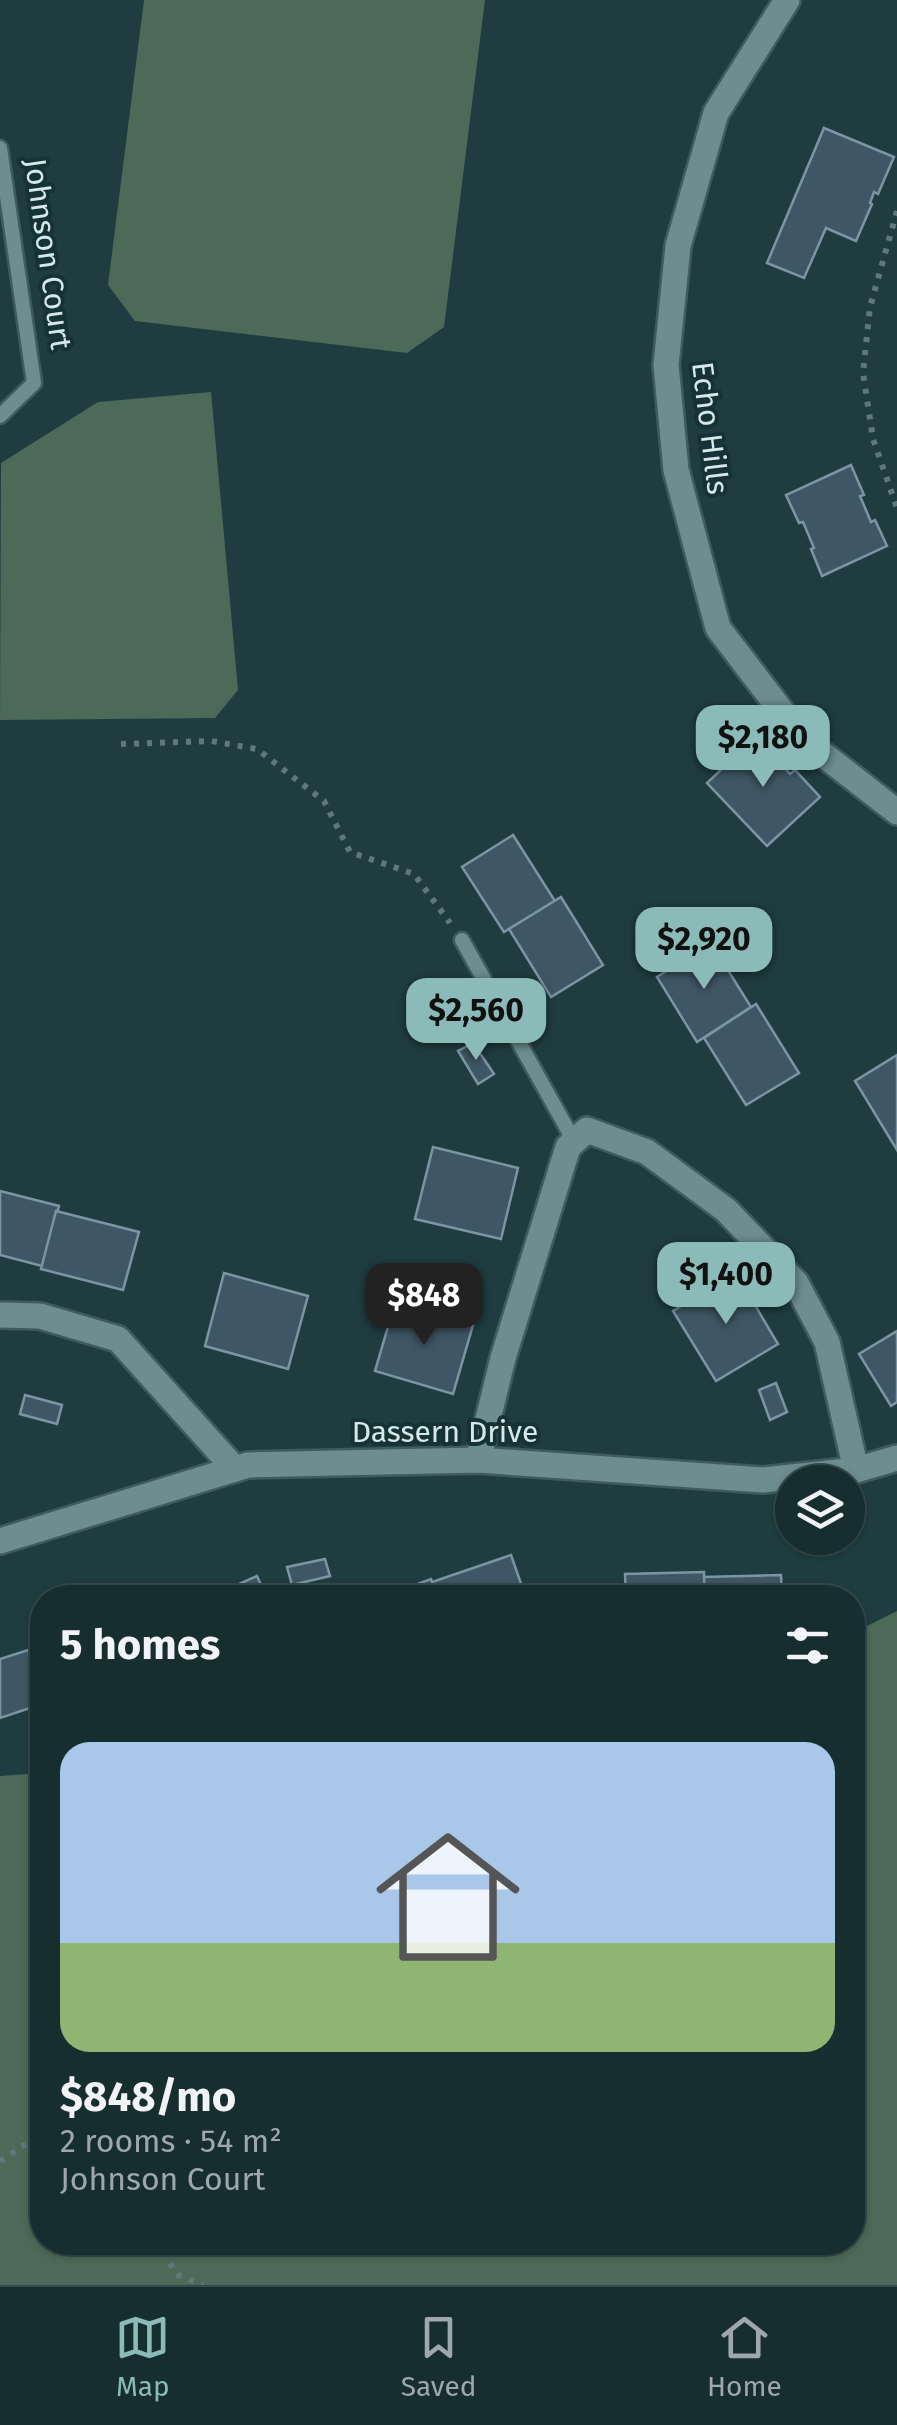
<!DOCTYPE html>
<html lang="en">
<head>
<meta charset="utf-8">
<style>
  body { margin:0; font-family:"Fira Sans",sans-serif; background:#243a3d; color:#f1f3f6; height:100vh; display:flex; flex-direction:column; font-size:38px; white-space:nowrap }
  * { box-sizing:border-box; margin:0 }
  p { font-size:32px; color:#9ea8ab }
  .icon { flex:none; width:55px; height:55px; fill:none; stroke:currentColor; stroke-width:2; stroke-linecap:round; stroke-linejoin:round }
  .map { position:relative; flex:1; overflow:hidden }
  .sheet { position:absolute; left:30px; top:1585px; width:835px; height:670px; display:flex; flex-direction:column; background:#172e31; border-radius:40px; box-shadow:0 2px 8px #0004,0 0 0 2px #364a4d }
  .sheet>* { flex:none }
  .buttons { position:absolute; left:775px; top:1465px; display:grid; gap:20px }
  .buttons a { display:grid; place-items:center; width:90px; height:90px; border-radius:50%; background:#172e31; box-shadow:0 2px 8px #0004,0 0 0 2px #364a4d; font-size:50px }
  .price { position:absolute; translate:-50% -85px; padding:0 22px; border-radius:20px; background:#8bbbb9; color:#111; font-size:32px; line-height:65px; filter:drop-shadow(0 2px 5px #0008) }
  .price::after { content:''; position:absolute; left:50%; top:60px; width:30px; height:22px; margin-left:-15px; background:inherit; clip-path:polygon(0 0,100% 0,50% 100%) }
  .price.current { background:#222; color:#fff }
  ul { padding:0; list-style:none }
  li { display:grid; align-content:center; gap:20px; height:530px; padding:0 30px }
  li span { display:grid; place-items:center; height:310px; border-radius:30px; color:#555 }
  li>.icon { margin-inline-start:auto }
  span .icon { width:180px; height:180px; fill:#fffc; stroke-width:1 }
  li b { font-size:42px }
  h2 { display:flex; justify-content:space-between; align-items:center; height:120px; padding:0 30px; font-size:42px }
  .tabs { display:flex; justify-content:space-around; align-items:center; height:140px; border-top:2px solid #364a4d; background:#172e31; font-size:28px; color:#9ea8ab }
  .tabs a { display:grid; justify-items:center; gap:5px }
  .tabs .current { color:#8bbbb9 }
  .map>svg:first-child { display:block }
</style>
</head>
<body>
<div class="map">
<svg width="897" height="2285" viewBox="0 0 897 2285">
  <rect width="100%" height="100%" fill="#1f3d41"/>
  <g fill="#4c6a57">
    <path d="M 144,0 L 485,0 L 444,327 L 407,353 L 135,321 L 108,285 Z"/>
    <path d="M 211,392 L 238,690 L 215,718 L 0,720 L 1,463 L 98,402 Z"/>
    <path d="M 897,1611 L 897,2285 L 0,2285 L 0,1776 L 42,1773 L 42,2242 L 852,2242 L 853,1633 Z"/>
  </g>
  <g fill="#3f5764" stroke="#7b95a3" stroke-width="2.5">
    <path d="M 824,128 L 894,157 L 878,194 L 874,192 L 870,203 L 872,204 L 856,241 L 826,228 L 804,278 L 767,263 Z"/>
    <path d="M 851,465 L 864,495 L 860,496 L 871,522 L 875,520 L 887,546 L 822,576 L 811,549 L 814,548 L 803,522 L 799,523 L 786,495 Z"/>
    <path d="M 760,733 L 783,758 L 779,762 L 790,774 L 795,770 L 820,797 L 767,846 L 707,783 Z"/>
    <path d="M 513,835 L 555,901 L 504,932 L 462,867 Z"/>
    <path d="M 561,897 L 603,965 L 551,997 L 509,929 Z"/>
    <path d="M 711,943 L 751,1007 L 697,1042 L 657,977 Z"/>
    <path d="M 756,1004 L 799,1073 L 746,1105 L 704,1038 Z"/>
    <path d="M 473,1043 L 494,1074 L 478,1084 L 458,1051 Z"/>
    <path d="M 897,1055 L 897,1150 L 855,1081 Z"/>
    <path d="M 433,1147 L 518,1168 L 501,1239 L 415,1219 Z"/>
    <path d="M 0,1191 L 59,1206 L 42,1266 L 0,1255 Z"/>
    <path d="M 56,1211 L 139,1232 L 123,1290 L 41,1269 Z"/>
    <path d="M 224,1273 L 308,1296 L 288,1369 L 205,1346 Z"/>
    <path d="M 736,1273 L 778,1344 L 716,1381 L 673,1311 Z"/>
    <path d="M 395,1303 L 473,1325 L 453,1394 L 375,1371 Z"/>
    <path d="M 897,1331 L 897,1402 L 891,1406 L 859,1354 Z"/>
    <path d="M 776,1383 L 787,1412 L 770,1420 L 759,1390 Z"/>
    <path d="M 25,1395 L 62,1405 L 57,1424 L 20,1414 Z"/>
    <path d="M 511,1555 L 526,1598 L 438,1598 L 432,1582 Z"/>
    <path d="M 325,1559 L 330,1576 L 292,1585 L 287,1567 Z"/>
    <path d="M 704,1572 L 705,1598 L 626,1598 L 625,1574 Z"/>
    <path d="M 781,1575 L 782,1598 L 705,1598 L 704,1577 Z"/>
    <path d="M 257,1576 L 267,1598 L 208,1598 Z"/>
    <path d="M 431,1579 L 438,1598 L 379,1598 Z"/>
    <path d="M 28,1650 L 42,1693 L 42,1704 L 0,1718 L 0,1659 Z"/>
  </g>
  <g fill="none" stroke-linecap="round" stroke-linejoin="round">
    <defs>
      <g id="lane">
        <path d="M 0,148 L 34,383 L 0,416"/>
        <path d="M 462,940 L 574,1141"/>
      </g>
      <g id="street">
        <path d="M 787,0 L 716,113 L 678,246 L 666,365 L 676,470 L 718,628 L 802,738 L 897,812"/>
        <path d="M 0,1315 L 40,1316 L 118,1339 L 235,1469"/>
        <path d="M 478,1460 L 503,1358 L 568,1147 L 587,1130 L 647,1152 L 726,1210 L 796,1283 L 827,1342 L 856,1470"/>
        <path d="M 0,1541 L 248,1465 L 478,1460 L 763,1480 L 856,1470 L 897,1458"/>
      </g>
    </defs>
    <use href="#lane" stroke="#405b5e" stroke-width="19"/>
    <use href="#street" stroke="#405b5e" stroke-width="30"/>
    <g stroke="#5e787b" stroke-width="6" stroke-dasharray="5 8" stroke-linecap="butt">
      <path d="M 897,211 L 870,307 L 863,373 L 873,439 L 897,508"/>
      <path d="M 121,744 L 211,741 L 257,749 L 324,801 L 350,852 L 414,874 L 450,923"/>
      <path d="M 0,2161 L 40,2135 L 42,2136"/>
      <path d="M 155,2242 L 178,2275 L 203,2285"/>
    </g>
    <use href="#lane" stroke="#6d8d91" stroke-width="14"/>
    <use href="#street" stroke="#6d8d91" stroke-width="25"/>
  </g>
  <g text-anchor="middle" stroke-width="8" stroke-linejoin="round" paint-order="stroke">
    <g font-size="30" fill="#d7e8ea" stroke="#153337">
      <text transform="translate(48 254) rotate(82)" y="10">Johnson Court</text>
      <text transform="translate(710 428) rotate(83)" y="10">Echo Hills</text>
      <text x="445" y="1442">Dassern Drive</text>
    </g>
  </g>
</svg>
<div class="buttons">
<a><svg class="icon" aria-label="layers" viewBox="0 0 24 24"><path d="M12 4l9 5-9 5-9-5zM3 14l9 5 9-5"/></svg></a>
</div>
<b class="price" style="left:763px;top:790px">$2,180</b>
<b class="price" style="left:704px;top:992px">$2,920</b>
<b class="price" style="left:476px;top:1063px">$2,560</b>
<b class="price" style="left:726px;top:1327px">$1,400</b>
<b class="price current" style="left:424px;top:1348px">$848</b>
<section class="sheet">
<h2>5 homes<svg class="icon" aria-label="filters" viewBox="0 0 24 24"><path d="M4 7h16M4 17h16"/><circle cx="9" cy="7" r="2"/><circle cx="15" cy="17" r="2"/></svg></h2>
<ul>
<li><span style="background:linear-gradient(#a9c7e8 65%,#8fb573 0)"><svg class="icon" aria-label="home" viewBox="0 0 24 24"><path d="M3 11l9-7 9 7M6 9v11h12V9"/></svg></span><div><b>$848/mo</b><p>2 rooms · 54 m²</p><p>Johnson Court</p></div></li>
</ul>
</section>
</div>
<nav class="tabs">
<a class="current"><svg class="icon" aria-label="map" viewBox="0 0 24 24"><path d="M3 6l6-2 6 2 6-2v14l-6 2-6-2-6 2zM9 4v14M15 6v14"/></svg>Map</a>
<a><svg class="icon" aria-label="saved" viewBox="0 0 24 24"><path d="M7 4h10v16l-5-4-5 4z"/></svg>Saved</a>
<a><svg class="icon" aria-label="home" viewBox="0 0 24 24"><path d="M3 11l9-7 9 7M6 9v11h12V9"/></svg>Home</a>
</nav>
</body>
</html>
